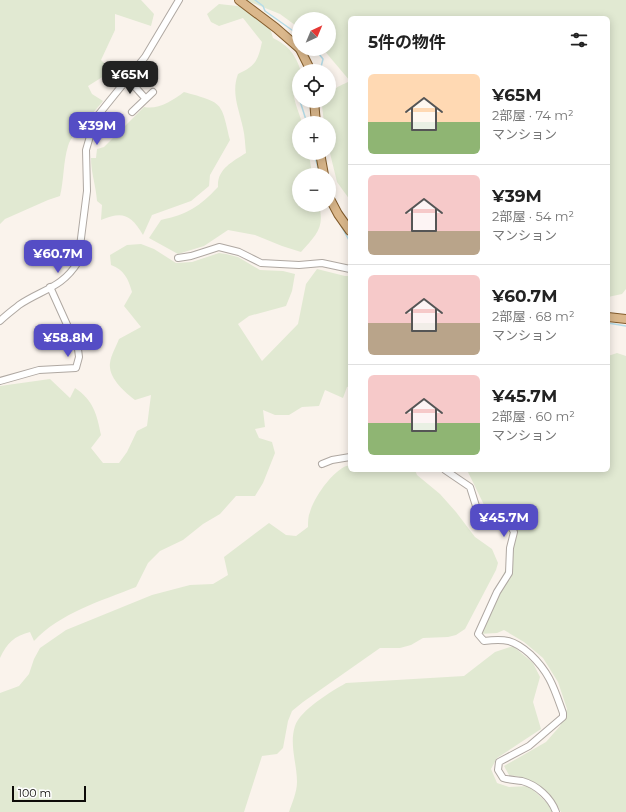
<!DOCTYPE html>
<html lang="ja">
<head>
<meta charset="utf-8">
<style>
  body { margin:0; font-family:Montserrat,"Noto Sans JP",sans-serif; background:#f2f2f2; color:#222; height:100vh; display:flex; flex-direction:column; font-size:15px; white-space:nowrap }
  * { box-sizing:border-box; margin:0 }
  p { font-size:13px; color:#767676 }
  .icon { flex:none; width:22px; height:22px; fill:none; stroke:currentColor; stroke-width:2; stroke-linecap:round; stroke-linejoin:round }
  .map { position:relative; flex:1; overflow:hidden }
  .side { position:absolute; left:348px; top:16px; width:262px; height:456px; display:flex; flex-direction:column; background:#fff; border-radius:6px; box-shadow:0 2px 10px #0003 }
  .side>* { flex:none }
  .needle { width:26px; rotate:44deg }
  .tools { position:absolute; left:292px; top:12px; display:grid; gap:8px }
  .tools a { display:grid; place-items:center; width:44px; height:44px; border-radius:50%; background:#fff; box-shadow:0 2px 10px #0003; font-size:20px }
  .scale { position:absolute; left:12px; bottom:10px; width:74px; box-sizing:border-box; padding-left:4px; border:2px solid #0d0b08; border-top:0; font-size:11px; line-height:14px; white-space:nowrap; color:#0d0b08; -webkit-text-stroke:3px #fff; paint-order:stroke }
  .price { position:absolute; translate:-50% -34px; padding:0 9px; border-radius:8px; background:#554dc5; color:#fff; font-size:13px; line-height:26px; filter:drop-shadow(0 1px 2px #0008) }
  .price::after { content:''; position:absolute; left:50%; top:24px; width:12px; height:9px; margin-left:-6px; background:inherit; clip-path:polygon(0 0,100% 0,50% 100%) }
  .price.active { background:#222; color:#fff }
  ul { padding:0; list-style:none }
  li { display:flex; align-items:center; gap:12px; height:100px; padding:0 20px }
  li+li { border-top:1px solid #e0e0e0 }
  li span { display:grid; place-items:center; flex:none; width:112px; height:80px; border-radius:6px; color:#555 }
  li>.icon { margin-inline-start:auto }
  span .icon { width:48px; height:48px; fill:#fffc; stroke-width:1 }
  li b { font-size:17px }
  h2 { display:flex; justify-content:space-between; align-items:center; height:48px; padding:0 20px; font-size:17px }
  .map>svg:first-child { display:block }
</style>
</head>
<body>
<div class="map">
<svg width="626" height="812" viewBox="0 0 626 812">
  <rect width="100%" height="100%" fill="#faf3ec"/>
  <g fill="#e1e9d2">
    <path d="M 0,0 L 141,0 L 154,14 L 151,26 L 115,14 L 115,30 L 101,60 L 107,66 L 104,76 L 88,86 L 92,94 L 103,101 C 93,114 73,131 68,146 C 63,163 64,180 60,196 L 48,200 L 5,219 L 0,224 Z"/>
    <path d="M 245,0 L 626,0 L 626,289 L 622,294 L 608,297 L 608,18 L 350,18 L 350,200 L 337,182 L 329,149 L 329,123 L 324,123 L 322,106 L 326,101 L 329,101 C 329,89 340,86 350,81 L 323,49 L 329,49 L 329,19 L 299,19 L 299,28 L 280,14 Z"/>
    <path d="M 219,4 L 246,7 L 270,28 L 273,38 C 289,46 295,54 301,71 L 299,71 L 299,77 C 287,90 298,108 302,123 L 299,123 L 299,153 L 309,153 L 312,175 L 299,175 L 299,205 L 319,205 C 325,228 316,235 301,252 L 282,246 L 255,235 L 228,230 L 204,246 L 178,254 L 149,238 L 161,220 C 188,214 199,207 218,187 C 217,169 232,162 246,153 C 245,145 245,136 243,128 C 239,109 231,93 238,74 C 256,66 258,60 262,42 L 243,18 L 219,26 L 211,22 L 207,14 Z"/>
    <path d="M 184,92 C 223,103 221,101 230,140 L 210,175 L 209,186 L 191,201 L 152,215 L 143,235 C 131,214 122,211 101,220 L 102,205 L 97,201 C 96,186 91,173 91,158 L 96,158 L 97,149 L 104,147 L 144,107 C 158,110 172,101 184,92 Z"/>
    <path d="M 141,244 L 154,249 L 176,263 L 192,262 L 219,253 L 226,254 L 238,257 L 260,270 L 283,271 L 295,274 L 292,291 L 286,306 L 249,316 L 238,324 L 262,361 L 298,324 L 306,284 L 317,269 L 345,276 L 350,276 L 350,386 L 347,387 L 343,398 L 325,390 L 319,406 L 302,407 L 289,415 L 275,415 L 263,410 L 265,427 L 255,429 L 259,438 L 272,442 L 275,453 L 263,483 L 255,496 L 236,496 L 220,514 L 203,524 L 183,540 L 160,551 L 148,563 L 136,587 C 101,601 60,613 34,641 L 30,632 C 14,636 7,643 0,658 L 0,386 L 50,379 L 70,398 L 75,388 C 93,400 97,414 101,435 L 91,448 L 103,463 L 119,463 L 127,452 L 137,431 L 147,426 L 151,395 L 135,400 C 125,392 108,378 110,363 C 111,355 116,347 119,339 L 141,327 L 124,306 L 132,292 C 128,278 124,270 111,265 L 110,255 L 127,245 Z"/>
    <path d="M 617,353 L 626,356 L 626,812 L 561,812 C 548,790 535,778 509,775 L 504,766 L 546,742 L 560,726 L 567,709 L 558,682 L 543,658 L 524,642 L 504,630 L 497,633 L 479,634 L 477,629 L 504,573 L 509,559 L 514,529 L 486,509 L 467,470 L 608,470 L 608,356 Z"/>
    <path d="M 350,465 L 350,470 L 415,470 L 417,475 L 440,494 L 456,512 L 475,537 L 492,549 L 498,563 L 496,570 L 465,629 L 456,635 L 448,637 L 423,638 L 411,645 L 400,648 L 380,648 L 303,702 L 292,711 L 288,721 L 283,748 L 277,754 L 262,756 L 244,812 L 0,812 L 0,693 L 19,686 L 29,674 L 34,659 L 40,648 L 66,630 L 152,595 L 190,585 L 213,584 L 228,575 L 224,557 L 269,523 L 286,535 L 296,536 L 308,527 C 308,522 308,516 310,512 C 314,497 335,467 350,465 Z"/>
    <path d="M 513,646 L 533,663 L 540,677 L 533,702 L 541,729 L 497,758 L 491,769 L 497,783 L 509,787 L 529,786 L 548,804 L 552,812 L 289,812 C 292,803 297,792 297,782 C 297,764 289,744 295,726 C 300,710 332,691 346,683 L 464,676 L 495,652 Z"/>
  </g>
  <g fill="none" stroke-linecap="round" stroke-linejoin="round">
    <g stroke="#b5dce8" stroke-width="1.5">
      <path d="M 255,0 L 263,6 L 265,11 L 299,35"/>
      <path d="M 315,49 L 323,59 L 320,71"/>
      <path d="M 299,83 L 296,92 L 299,99"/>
      <path d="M 300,101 L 307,123"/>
      <path d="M 314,153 L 320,175"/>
      <path d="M 339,222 L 350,242"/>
      <path d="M 608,323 L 626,326"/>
    </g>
    <defs>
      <g id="minor">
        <path d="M 128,79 L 145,98"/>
        <path d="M 132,112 L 153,92"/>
        <path d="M 178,258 L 191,256 L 219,247 L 239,252 L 261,263 L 299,265 L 322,263 L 350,269"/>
        <path d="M 0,321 C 6,315 13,310 19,305 C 43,289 62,288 78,262 L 87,191 L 86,150 L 95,119 L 145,57 L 179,0"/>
        <path d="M 0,381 L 39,370 L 76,368 L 79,357 L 78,349 L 50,287"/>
        <path d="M 322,464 L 332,460 L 350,457"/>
        <path d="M 445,470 L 470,487 L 476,506 L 481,511 L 492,519 L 510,525 L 514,532 L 510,548 L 509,573 L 497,592 L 478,634 L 484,641 C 505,638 514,640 530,654 C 550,673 554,688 563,713 L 563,717 L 529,746 L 499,762 L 498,770 L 503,778 C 509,780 516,780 522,781 C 537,785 551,798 556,812"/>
      </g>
      <g id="major">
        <path d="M 239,0 L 276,28 L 299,48"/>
        <path d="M 300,49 L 311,71"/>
        <path d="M 314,101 L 316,123"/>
        <path d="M 320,153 L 324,175"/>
        <path d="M 329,197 L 338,214 L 350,231"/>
        <path d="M 608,317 L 626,319"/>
      </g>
    </defs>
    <use href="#minor" stroke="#afa8a2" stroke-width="8"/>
    <use href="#major" stroke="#835c2c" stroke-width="10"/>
    <use href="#minor" stroke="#fff" stroke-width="6"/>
    <use href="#major" stroke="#dbb88c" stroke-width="8"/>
  </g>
</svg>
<div class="tools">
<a><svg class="needle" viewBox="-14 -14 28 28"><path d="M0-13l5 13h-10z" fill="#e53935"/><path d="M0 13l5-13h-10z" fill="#767676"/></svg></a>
<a><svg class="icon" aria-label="locate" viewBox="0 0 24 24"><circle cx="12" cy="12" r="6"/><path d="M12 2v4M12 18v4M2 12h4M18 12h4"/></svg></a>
<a>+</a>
<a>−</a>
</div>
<div class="scale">100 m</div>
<b class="price active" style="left:130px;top:95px">¥65M</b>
<b class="price" style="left:97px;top:146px">¥39M</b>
<b class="price" style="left:58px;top:274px">¥60.7M</b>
<b class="price" style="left:68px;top:358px">¥58.8M</b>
<b class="price" style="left:504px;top:538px">¥45.7M</b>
<section class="side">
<h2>5件の物件<svg class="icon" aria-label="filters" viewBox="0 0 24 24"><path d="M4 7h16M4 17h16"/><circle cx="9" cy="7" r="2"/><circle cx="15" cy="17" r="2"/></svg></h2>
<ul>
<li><span style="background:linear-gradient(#ffd9b3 60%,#8fb573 0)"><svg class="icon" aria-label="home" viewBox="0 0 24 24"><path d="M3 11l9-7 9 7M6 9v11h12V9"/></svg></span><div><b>¥65M</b><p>2部屋 · 74 m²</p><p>マンション</p></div></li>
<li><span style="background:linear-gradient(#f6c9c9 70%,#b9a48a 0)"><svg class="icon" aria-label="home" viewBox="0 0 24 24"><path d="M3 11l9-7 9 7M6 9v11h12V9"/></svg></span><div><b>¥39M</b><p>2部屋 · 54 m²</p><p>マンション</p></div></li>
<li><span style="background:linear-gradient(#f6c9c9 60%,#b9a48a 0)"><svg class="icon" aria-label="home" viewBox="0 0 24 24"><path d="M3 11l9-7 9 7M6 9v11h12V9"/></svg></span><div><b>¥60.7M</b><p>2部屋 · 68 m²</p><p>マンション</p></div></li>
<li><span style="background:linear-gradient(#f6c9c9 60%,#8fb573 0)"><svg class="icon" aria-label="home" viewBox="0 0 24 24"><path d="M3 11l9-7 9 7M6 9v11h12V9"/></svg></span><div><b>¥45.7M</b><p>2部屋 · 60 m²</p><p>マンション</p></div></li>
</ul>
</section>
</div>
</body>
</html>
